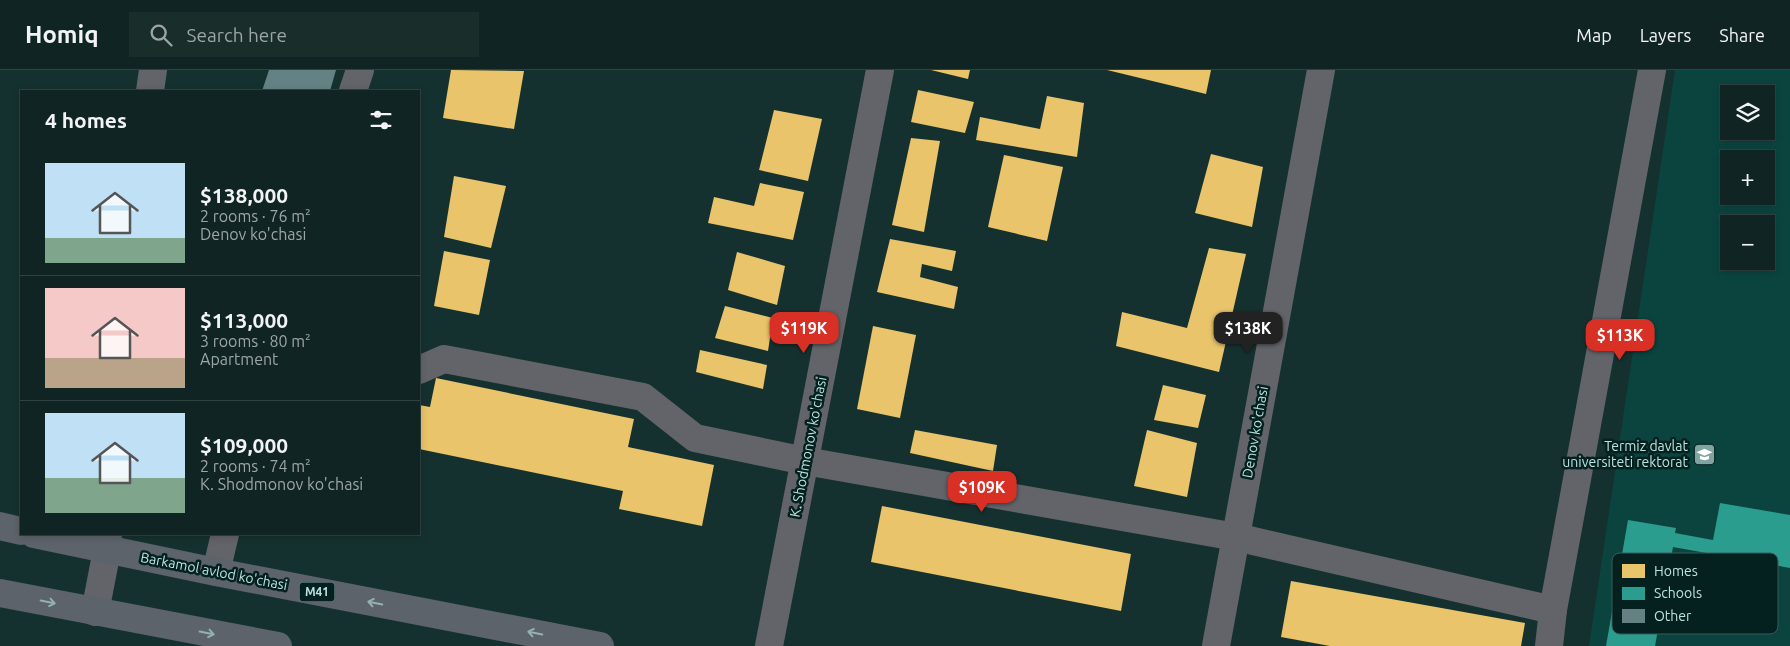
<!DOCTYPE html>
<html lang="en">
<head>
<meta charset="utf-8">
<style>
  body { margin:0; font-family:Ubuntu,sans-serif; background:#192d2b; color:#f1f3f6; height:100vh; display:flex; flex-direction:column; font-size:19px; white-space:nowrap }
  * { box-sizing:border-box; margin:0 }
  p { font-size:16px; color:#9ca5a6 }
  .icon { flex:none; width:28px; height:28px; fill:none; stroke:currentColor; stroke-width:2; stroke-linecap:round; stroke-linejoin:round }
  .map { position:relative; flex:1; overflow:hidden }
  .sheet { position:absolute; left:20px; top:20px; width:400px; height:445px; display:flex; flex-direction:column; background:#102523; border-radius:0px; box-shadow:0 2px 8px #0003,0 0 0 1px #304241 }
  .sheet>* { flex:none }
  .buttons { position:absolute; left:1720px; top:15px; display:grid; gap:10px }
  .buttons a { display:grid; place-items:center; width:55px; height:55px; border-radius:0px; background:#102523; box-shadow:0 2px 8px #0003,0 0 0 1px #304241; font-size:25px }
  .price { position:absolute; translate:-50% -42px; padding:0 11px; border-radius:10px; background:#d93025; color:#fff; font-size:16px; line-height:32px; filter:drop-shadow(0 1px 2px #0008) }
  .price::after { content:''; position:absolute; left:50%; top:30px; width:15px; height:11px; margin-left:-8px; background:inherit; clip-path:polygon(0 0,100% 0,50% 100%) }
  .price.active { background:#222; color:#fff }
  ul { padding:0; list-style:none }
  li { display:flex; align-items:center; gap:15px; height:125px; padding:0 25px }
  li+li { border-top:1px solid #304241 }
  li span { display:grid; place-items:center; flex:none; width:140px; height:100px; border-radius:0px; color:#555 }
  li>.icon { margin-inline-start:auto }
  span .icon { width:60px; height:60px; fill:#fffc; stroke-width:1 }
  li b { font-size:21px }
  h2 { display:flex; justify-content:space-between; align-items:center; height:60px; padding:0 25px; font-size:21px }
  header { display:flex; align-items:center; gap:30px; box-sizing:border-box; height:70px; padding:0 25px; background:#102523; border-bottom:1px solid #304241 }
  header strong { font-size:24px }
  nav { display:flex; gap:28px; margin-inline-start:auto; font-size:18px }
  .search { width:350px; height:45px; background:#192d2b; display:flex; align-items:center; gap:12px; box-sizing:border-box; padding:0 18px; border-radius:0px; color:#9ca5a6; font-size:19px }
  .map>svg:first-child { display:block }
</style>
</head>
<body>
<header>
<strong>Homiq</strong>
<div class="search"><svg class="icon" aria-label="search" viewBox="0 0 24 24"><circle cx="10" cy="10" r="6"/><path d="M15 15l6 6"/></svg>Search here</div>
<nav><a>Map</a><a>Layers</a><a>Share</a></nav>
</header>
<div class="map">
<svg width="1790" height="576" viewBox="0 0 1790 576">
  <rect width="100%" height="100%" fill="#15312f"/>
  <path fill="#0b443f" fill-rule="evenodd" d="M 1675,0 L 1790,0 L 1790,576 L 1589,576 ZM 1729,24 L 1766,24 L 1766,61 L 1729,61 ZM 1729,89 L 1766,89 L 1766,126 L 1729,126 ZM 1729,154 L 1766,154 L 1766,191 L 1729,191 Z"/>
  <g fill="#e9c46a">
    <path d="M 451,0 L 524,1 L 514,59 L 443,48 Z"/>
    <path d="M 931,0 L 970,0 L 968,9 Z"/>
    <path d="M 1107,0 L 1211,0 L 1206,24 Z"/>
    <path d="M 918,20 L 974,32 L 965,63 L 911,52 Z"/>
    <path d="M 1047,26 L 1084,33 L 1077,87 L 976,70 L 980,47 L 1040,59 Z"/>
    <path d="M 774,40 L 822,49 L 808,111 L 759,100 Z"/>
    <path d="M 911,68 L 940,71 L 924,162 L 892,155 Z"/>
    <path d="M 1211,84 L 1263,97 L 1252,157 L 1195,143 Z"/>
    <path d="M 1004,85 L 1063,97 L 1047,171 L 988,157 Z"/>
    <path d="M 454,106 L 506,116 L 491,178 L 444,167 Z"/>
    <path d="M 760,113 L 804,122 L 793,170 L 708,153 L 714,127 L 754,136 Z"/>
    <path d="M 890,169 L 956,181 L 952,201 L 922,194 L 920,207 L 958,217 L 954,239 L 877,222 Z"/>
    <path d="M 1209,178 L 1246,184 L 1219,302 L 1116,276 L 1122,242 L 1187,258 Z"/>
    <path d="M 444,181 L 490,190 L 479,245 L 434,236 Z"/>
    <path d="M 737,182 L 785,196 L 777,235 L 728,220 Z"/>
    <path d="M 725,236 L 773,248 L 768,281 L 715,268 Z"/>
    <path d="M 873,256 L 916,265 L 900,348 L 857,339 Z"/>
    <path d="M 700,280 L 767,295 L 763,319 L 696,302 Z"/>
    <path d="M 436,308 L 634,349 L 628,377 L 714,395 L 702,456 L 619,439 L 623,421 L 419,379 L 419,335 L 430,337 Z"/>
    <path d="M 1163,315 L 1206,325 L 1198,358 L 1154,350 Z"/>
    <path d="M 915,360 L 997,375 L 993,401 L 910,383 Z"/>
    <path d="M 1147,360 L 1197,373 L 1187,427 L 1134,416 Z"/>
    <path d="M 882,436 L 1131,484 L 1121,541 L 871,492 Z"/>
    <path d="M 1291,511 L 1525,553 L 1521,576 L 1330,576 L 1281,567 Z"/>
  </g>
  <path fill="#2a9d8f" d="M 1720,433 L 1790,445 L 1790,498 L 1673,477 L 1655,576 L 1606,576 L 1628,450 L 1676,458 L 1675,463 L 1713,470 Z"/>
  <path fill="#648284" d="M 269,0 L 336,0 L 330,21 L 262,21 Z"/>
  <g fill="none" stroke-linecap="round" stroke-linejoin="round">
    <g stroke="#63646a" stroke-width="28">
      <path d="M 150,21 L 153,0"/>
      <path d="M 353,21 L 360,0"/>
      <path d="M 419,300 L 444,289 L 643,327 L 695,368 L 805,391 L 1236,467 L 1553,540"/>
      <path d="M 216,502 L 225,464"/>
      <path d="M 95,542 L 107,480 L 108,464"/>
      <path d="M 769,576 L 880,0"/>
      <path d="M 1216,576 L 1321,0"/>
      <path d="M 1549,576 L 1553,540 L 1652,0"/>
    </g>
    <g stroke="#5c636a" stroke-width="28">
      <path d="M 0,456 L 21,461"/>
      <path d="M 34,464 L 216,502 L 600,576"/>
      <path d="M 0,523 L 278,576"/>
    </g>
  </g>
  <defs><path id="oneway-shaft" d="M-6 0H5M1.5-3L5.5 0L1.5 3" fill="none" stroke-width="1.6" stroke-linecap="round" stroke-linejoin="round" transform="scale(1.25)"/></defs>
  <g stroke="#94b0b0">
    <use href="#oneway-shaft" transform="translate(48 532) rotate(11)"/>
    <use href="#oneway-shaft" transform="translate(375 533) rotate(-169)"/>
    <use href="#oneway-shaft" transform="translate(207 563) rotate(11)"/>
    <use href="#oneway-shaft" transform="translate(535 563) rotate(-169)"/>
  </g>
  <defs>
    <symbol id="university-square" viewBox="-11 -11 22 22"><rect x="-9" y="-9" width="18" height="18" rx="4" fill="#80a5a1" stroke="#04211f"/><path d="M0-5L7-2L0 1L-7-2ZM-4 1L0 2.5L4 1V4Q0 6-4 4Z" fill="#fff"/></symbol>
  </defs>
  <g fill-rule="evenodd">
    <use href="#university-square" x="1692" y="372" width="25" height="25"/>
  </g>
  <g text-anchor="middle" stroke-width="5" stroke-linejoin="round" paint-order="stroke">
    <rect fill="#04211f" stroke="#83a9a5" stroke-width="1" x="299.5" y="512.5" width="35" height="19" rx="4"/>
    <g font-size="12" font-weight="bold" fill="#bae3de">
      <text x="317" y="526">M41</text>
    </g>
    <g font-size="14" fill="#bae3de" stroke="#04211f">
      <text transform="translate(1255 362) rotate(-80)" y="5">Denov ko'chasi</text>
      <text transform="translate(808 377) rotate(-79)" y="5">K. Shodmonov ko'chasi</text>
      <text transform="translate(214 501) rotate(11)" y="5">Barkamol avlod ko'chasi</text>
    </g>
    <g font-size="14" fill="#bae3de" stroke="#04211f" text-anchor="end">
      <text x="1688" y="381">Termiz davlat<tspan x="1688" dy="16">universiteti rektorat</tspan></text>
    </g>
  </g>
  <rect x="1612" y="483" width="166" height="81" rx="8" fill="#04211f" stroke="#3b5b58" stroke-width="1"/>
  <rect x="1622" y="494" width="23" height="14" fill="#e9c46a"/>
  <rect x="1622" y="517" width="23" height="13" fill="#2a9d8f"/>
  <rect x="1622" y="539" width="23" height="14" fill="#648284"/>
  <g font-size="14" fill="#bae3de">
    <text x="1654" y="506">Homes</text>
    <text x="1654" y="528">Schools</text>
    <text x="1654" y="551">Other</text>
  </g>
</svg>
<div class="buttons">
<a><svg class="icon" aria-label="layers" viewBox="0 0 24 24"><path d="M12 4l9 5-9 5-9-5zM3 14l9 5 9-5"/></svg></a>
<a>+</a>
<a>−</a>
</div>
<b class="price" style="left:804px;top:284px">$119K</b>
<b class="price active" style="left:1248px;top:284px">$138K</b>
<b class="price" style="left:1620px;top:291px">$113K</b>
<b class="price" style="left:982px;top:443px">$109K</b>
<section class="sheet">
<h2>4 homes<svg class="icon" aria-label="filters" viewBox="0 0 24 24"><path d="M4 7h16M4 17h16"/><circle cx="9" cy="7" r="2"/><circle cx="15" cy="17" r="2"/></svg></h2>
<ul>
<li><span style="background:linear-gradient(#bfe0f5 75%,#7fa58c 0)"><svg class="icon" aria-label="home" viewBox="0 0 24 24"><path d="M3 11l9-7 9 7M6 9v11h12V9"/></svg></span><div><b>$138,000</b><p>2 rooms · 76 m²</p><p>Denov ko'chasi</p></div></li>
<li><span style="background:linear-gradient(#f6c9c9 70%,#b9a48a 0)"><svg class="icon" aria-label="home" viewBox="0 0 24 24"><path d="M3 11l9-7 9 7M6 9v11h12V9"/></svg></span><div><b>$113,000</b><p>3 rooms · 80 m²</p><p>Apartment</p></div></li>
<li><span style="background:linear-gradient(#bfe0f5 65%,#7fa58c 0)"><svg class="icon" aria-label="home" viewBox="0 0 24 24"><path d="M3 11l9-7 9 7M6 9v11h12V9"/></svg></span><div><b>$109,000</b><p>2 rooms · 74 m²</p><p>K. Shodmonov ko'chasi</p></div></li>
</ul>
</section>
</div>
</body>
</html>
